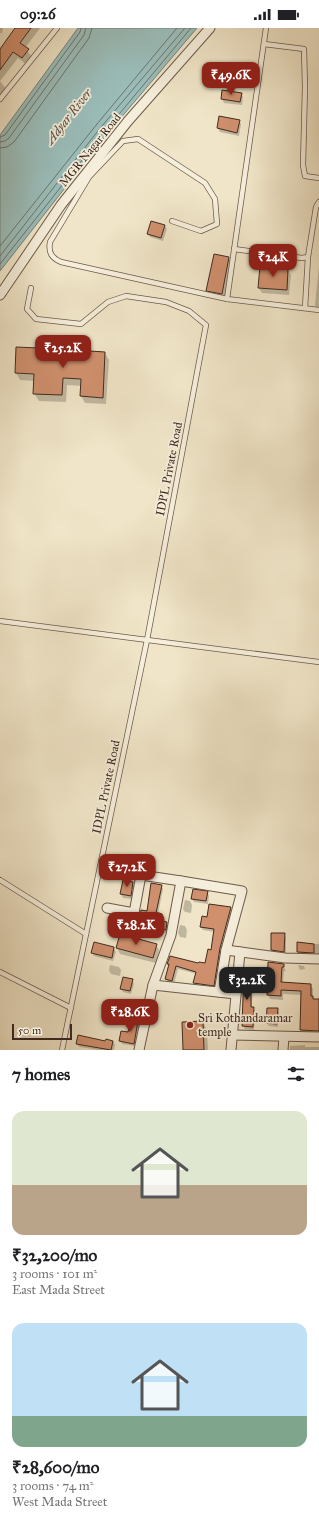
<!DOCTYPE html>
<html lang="en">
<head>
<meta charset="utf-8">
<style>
  body { margin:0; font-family:"IM FELL Great Primer",serif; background:#f2f2f2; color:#202124; height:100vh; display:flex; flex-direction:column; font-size:15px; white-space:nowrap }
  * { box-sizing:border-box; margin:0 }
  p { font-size:13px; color:#757577 }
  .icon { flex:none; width:22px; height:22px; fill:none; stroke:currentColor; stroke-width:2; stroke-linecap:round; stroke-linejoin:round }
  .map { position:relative; height:1022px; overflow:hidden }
  .details { display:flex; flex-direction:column; background:#fff; flex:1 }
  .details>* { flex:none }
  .scale { position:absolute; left:12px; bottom:10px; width:60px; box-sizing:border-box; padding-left:4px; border:2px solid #412b20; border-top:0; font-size:11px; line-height:14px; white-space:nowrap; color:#412b20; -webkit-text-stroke:3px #f5eedb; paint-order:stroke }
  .price { position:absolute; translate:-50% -34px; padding:0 9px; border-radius:8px; background:#8f2418; color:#fff; font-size:13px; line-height:26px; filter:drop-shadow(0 1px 2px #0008) }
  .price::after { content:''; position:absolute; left:50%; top:24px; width:12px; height:9px; margin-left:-6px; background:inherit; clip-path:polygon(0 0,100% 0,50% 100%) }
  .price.selected { background:#222; color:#fff }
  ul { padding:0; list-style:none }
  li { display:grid; align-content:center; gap:8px; height:212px; padding:0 12px }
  li span { display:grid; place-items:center; height:124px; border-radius:12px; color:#555 }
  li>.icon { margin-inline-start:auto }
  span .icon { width:72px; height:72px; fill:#fffc; stroke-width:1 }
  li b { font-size:17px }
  h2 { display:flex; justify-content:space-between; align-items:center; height:48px; padding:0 12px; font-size:17px }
  .status { display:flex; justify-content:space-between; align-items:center; height:28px; padding:0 20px; background:#fff; direction:ltr }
  .status svg { height:11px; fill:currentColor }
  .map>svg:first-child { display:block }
</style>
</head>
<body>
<div class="status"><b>09:26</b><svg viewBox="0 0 49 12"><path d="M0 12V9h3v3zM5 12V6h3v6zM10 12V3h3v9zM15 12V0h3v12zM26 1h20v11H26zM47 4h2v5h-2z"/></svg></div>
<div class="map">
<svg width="319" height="1022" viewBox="0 0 319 1022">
  <rect width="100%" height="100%" fill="#f0e5c8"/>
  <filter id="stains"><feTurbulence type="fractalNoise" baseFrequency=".005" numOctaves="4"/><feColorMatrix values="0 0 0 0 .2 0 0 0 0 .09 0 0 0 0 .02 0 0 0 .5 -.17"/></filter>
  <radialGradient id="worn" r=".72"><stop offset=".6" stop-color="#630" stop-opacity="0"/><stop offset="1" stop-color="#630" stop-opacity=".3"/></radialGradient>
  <path fill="#9bbebb" stroke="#77837d" d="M 78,0 L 197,0 L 108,105 L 0,243 L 0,107 Z"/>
  <g fill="#0003">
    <path d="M 0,0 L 3,0 L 2,5 L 0,5 Z"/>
    <path d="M 17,0 L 40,0 L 25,20 L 32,29 L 26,36 L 18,30 L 0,53 L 6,61 L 0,69 L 0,23 Z"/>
    <path d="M 241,66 L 243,69 L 242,77 L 224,75 L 222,71 Z"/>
    <path d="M 220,89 L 239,93 L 241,96 L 239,108 L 220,104 L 218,100 Z"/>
    <path d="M 165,198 L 167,201 L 163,213 L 150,209 L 148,206 Z"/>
    <path d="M 229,230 L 232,235 L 224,271 L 211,268 L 207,262 Z"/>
    <path d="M 319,238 L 319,285 L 315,277 Z"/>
    <path d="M 288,242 L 291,247 L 289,267 L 262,265 L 259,260 Z"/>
    <path d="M 75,315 L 79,323 L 105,325 L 109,332 L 106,376 L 85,375 L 81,368 L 82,358 L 67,357 L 66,374 L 39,373 L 34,365 L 35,353 L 20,352 L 16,345 Z"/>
    <path d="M 133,855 L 135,859 L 133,871 L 123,870 L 121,866 Z"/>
    <path d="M 161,858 L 163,861 L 158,886 L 162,887 L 164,890 L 163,894 L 167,895 L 169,898 L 167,905 L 142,901 L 140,897 L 142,883 L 148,884 Z"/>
    <path d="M 207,864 L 209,868 L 208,876 L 194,874 L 192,871 Z"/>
    <path d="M 185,872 L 190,873 L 192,877 L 191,885 L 185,884 L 183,881 Z"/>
    <path d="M 210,877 L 231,880 L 233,883 L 215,960 L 196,958 L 195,955 L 197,946 L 178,941 L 174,956 L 168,954 L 166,951 L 169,938 L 168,936 L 205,937 L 211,923 L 215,904 L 203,902 L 201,899 L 208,890 Z"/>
    <path d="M 180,897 L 185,898 L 187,902 L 186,910 L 180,909 L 178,905 Z"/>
    <path d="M 284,906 L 286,910 L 286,927 L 274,925 L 272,922 Z"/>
    <path d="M 298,915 L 319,916 L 319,928 L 300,927 L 298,924 Z"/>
    <path d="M 156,917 L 159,922 L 156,935 L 120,926 L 117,920 Z"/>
    <path d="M 114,920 L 116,924 L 113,933 L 94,928 L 92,925 Z"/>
    <path d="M 269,935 L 283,937 L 286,943 L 284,943 L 283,955 L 310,957 L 313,961 L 313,969 L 319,991 L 319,1007 L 303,1006 L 301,1002 L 302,967 L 283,966 L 283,972 L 270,971 L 268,967 Z"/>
    <path d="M 110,937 L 119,939 L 121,942 L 120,948 L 111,946 L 109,942 Z"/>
    <path d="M 298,937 L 304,938 L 305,941 L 300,942 Z"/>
    <path d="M 245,942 L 251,943 L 252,946 L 252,980 L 255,983 L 254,1002 L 245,1001 L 243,998 Z"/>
    <path d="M 230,943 L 232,943 L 233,946 L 232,962 L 229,961 L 227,959 Z"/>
    <path d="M 132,952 L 134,956 L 131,966 L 123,964 L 121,961 Z"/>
    <path d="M 277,981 L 279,985 L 278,999 L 269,998 L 267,995 Z"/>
    <path d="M 138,994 L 139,997 L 135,1018 L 122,1016 L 120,1013 L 129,1005 Z"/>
    <path d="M 203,994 L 207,1002 L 208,1022 L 184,1022 Z"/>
    <path d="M 113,1013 L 115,1017 L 114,1022 L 98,1022 L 79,1019 L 77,1015 Z"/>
    <path d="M 305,1017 L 305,1019 L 319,1019 L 319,1022 L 290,1022 L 290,1018 Z"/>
  </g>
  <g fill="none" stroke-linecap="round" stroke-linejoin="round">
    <g stroke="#6e746e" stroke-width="1">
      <path d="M 0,109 L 5,107 L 80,4 L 81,0"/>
      <path d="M 0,114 L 5,113 L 9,110 L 84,7 L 86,0"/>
      <path d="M 0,120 L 7,119 L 14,114 L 89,10 L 92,0"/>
      <path d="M 0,218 L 97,96 L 177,0"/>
      <path d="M 0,228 L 101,99 L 185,0"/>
      <path d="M 0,236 L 105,103 L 191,0"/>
    </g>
  </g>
  <g fill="#d0906e" stroke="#412b20">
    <path d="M 15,0 L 31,0 L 20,15 L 29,21 L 22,30 L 13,24 L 0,42 L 0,21 Z"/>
    <path d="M 222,62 L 242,65 L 240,74 L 221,71 Z"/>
    <path d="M 219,88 L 240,92 L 237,105 L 217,100 Z"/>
    <path d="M 151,193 L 165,197 L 161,210 L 147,206 Z"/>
    <path d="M 214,226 L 229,229 L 222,266 L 206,263 Z"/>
    <path d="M 260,238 L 288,241 L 287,262 L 258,260 Z"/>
    <path d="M 61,314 L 75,314 L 75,322 L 105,324 L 103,370 L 80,368 L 81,351 L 63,350 L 62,367 L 33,366 L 34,346 L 15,345 L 16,319 L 61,321 Z"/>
    <path d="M 123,852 L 133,854 L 131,868 L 120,866 Z"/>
    <path d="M 151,855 L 162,857 L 156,885 L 162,886 L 161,893 L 167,894 L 166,902 L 139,897 L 141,882 L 147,883 Z"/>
    <path d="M 193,861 L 208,863 L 206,873 L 191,871 Z"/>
    <path d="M 209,876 L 231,879 L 220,920 L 214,958 L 193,955 L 196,944 L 176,938 L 172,953 L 165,951 L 169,936 L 167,936 L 170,928 L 198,935 L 199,934 L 205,935 L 208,921 L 211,922 L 214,901 L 200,899 L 202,888 L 207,889 Z"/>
    <path d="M 271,905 L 285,905 L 284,924 L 271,922 Z"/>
    <path d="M 120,906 L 157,916 L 153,930 L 116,920 Z"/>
    <path d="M 94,914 L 114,919 L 112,930 L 91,925 Z"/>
    <path d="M 297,914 L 314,916 L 314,925 L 297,924 Z"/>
    <path d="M 268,934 L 284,936 L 284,939 L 282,939 L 281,954 L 311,956 L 311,968 L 313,968 L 313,971 L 319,971 L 319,1003 L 300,1002 L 301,963 L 281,962 L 281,968 L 267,967 Z"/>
    <path d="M 244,941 L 251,942 L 251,979 L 254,979 L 253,999 L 242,998 Z"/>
    <path d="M 123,949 L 133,951 L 130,963 L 120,961 Z"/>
    <path d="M 267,980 L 278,980 L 277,996 L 266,995 Z"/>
    <path d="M 131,991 L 138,993 L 134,1016 L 119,1013 L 121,1003 L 128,1004 Z"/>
    <path d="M 203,993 L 204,1022 L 183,1022 L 182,994 Z"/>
    <path d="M 78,1007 L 105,1013 L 106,1011 L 113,1013 L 111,1022 L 76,1016 Z"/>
  </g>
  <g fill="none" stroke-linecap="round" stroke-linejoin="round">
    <defs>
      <g id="lane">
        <path d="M 266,0 L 227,271 L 319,282"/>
        <path d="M 264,16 L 304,21 L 305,59 L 303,137 L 305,148 L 319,150"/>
        <path d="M 0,71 L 57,0"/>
        <path d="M 172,193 L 201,203 L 217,196 L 215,171 L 205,155 L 138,111 L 123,113 L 89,149 L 50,214 C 48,225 52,230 61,234 L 227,271"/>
        <path d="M 234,221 L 302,230 L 308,229 L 316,179 L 319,174"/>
        <path d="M 31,260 L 27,281 L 36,291 L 81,296 L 108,274 L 126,268 L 166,274 L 189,283 L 206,297 L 147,612 L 62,1022"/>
        <path d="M 305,280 L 308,229"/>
        <path d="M 0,593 L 319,634"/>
        <path d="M 0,852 L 86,906"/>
        <path d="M 0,944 L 71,980"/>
      </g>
      <g id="street">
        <path d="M 0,267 L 61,177 L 128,93 L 210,0"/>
        <path d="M 107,880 L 134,885 L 141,847 L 181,853 L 242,863 L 226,922 L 219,964"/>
        <path d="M 226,922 L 285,930 L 319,931"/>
        <path d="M 153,957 L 236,966"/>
        <path d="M 232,1007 L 319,1009"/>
        <path d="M 139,1022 L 153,957 L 171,907 L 181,853"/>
        <path d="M 231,1022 L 240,924"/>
        <path d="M 283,1022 L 284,1009"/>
      </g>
    </defs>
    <use href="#lane" stroke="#6d5a4a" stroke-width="6"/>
    <use href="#street" stroke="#6d5a4a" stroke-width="11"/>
    <use href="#lane" stroke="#f5eedb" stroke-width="4.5"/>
    <use href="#street" stroke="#f5eedb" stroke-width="9"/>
  </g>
  <circle fill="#8f2418" stroke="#f5eedb" stroke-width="1.5" cx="190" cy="997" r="4"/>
  <g text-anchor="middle" stroke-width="3.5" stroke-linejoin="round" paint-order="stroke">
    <g font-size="12" fill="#412b20" stroke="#f5eedb">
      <text transform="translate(90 122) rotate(-51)" y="4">MGR Nagar Road</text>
      <text transform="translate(169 441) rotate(-79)" y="4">IDPL Private Road</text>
      <text transform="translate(106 759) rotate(-78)" y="4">IDPL Private Road</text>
    </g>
    <g font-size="12" fill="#412b20" stroke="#f5eedb" text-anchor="start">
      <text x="198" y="994">Sri Kothandaramar<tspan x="198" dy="14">temple</tspan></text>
    </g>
    <g font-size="13" font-style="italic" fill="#585047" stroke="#f5eedb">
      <text transform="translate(68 88) rotate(-52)" y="5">Adyar River</text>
    </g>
  </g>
  <rect width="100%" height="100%" filter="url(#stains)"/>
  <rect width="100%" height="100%" fill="url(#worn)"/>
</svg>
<div class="scale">50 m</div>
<b class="price" style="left:231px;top:68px">₹49.6K</b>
<b class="price" style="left:273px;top:250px">₹24K</b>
<b class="price" style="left:63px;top:341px">₹25.2K</b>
<b class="price" style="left:127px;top:860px">₹27.2K</b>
<b class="price" style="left:136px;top:918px">₹28.2K</b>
<b class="price selected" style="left:247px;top:973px">₹32.2K</b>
<b class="price" style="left:130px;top:1005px">₹28.6K</b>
</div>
<section class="details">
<h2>7 homes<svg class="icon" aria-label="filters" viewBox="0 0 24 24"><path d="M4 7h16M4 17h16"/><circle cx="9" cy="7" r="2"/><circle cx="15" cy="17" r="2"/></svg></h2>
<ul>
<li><span style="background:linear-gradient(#dfe7d0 60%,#b9a48a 0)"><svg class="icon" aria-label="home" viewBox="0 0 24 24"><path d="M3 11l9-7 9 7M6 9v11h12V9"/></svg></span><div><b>₹32,200/mo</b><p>3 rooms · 101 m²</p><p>East Mada Street</p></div></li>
<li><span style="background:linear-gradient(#bfe0f5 75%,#7fa58c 0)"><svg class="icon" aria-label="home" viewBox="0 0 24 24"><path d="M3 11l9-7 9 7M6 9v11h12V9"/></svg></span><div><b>₹28,600/mo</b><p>3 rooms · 74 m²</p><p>West Mada Street</p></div></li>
</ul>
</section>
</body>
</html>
